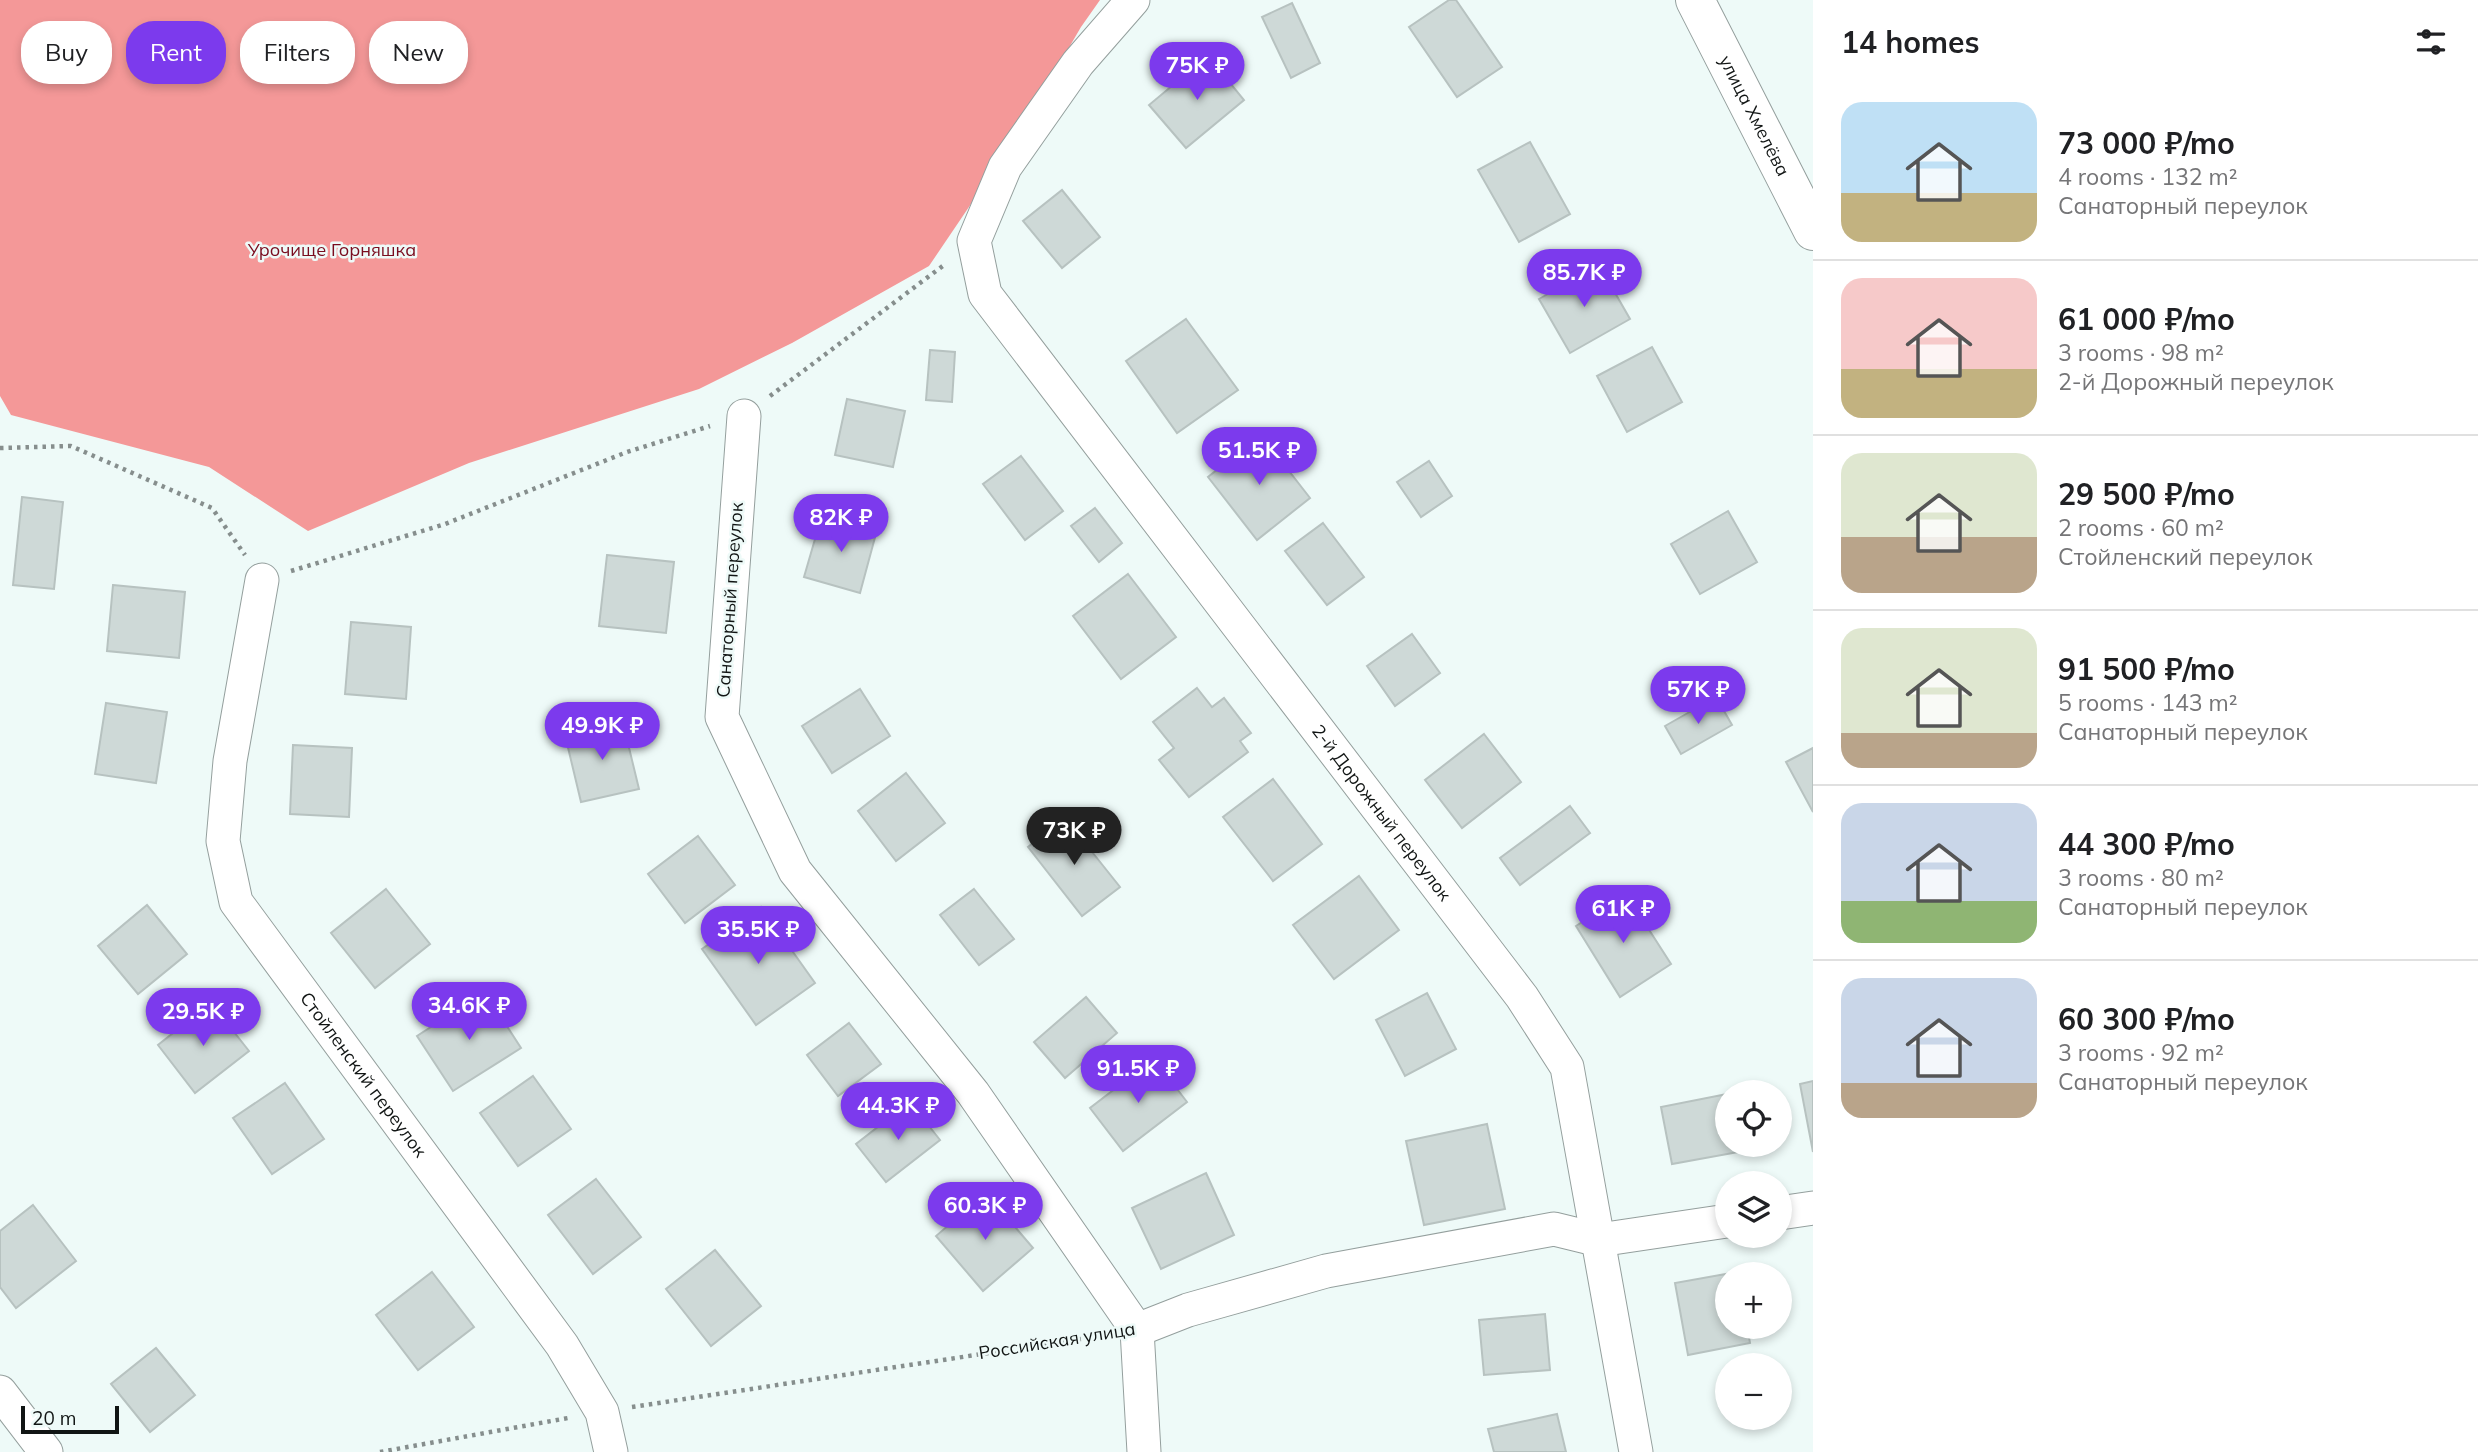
<!DOCTYPE html>
<html lang="en">
<head>
<meta charset="utf-8">
<style>
  body { margin:0; font-family:Mulish,sans-serif; background:#f6f6f6; color:#202124; height:100vh; display:flex; flex-direction:column; font-size:26px; white-space:nowrap }
  * { box-sizing:border-box; margin:0 }
  p { font-size:23px; color:#757577 }
  .icon { flex:none; width:38px; height:38px; fill:none; stroke:currentColor; stroke-width:2; stroke-linecap:round; stroke-linejoin:round }
  .map { position:relative; flex:1; overflow:hidden }
  .details { display:flex; flex-direction:column; background:#fff; width:665px }
  .details>* { flex:none }
  .hud { position:absolute; left:21px; top:21px; width:665px; height:63px; display:flex; gap:14px }
  .tools { position:absolute; left:1715px; top:1080px; display:grid; gap:14px }
  .tools a { display:grid; place-items:center; width:77px; height:77px; border-radius:50%; background:#fff; box-shadow:0 4px 10px #0003; font-size:35px }
  .scale { position:absolute; left:21px; bottom:18px; width:98px; box-sizing:border-box; padding-left:7px; border:4px solid #111514; border-top:0; font-size:19px; line-height:24px; white-space:nowrap; color:#111514; -webkit-text-stroke:5px #eefaf8; paint-order:stroke }
  .price { position:absolute; translate:-50% -60px; padding:0 16px; border-radius:24px; background:#7c3aed; color:#fff; font-size:23px; line-height:46px; filter:drop-shadow(0 2px 4px #0008) }
  .price::after { content:''; position:absolute; left:50%; top:42px; width:21px; height:16px; margin-left:-10px; background:inherit; clip-path:polygon(0 0,100% 0,50% 100%) }
  .price.selected { background:#222; color:#fff }
  ul { padding:0; list-style:none }
  li { display:flex; align-items:center; gap:21px; height:175px; padding:0 28px }
  li+li { border-top:2px solid #e0e0e0 }
  li span { display:grid; place-items:center; flex:none; width:196px; height:140px; border-radius:21px; color:#555 }
  li>.icon { margin-inline-start:auto }
  span .icon { width:84px; height:84px; fill:#fffc; stroke-width:1 }
  li b { font-size:30px }
  h2 { display:flex; justify-content:space-between; align-items:center; height:84px; padding:0 28px; font-size:30px }
  .chip { padding:0 24px; border-radius:28px; background:#fff; box-shadow:0 4px 10px #0003; font-size:24px; line-height:63px }
  .chip.selected { background:#7c3aed; color:#fff }
  main { display:flex; flex:1; min-height:0 }
  .map>svg:first-child { display:block }
</style>
</head>
<body>
<main>
<div class="map">
<svg width="1813" height="1452" viewBox="0 0 1813 1452">
  <rect width="100%" height="100%" fill="#eefaf8"/>
  <path fill="#f49898" d="M 0,0 L 1100,0 L 1081,27 L 1019,133 L 929,266 L 792,343 L 699,389 L 469,463 L 308,531 L 209,467 L 11,415 L 0,396 Z"/>
  <g fill="#ced9d7" stroke="#b7c2c0" stroke-width="2">
    <path d="M 1449,0 L 1456,0 L 1502,67 L 1457,97 L 1409,27 Z"/>
    <path d="M 1292,3 L 1320,63 L 1291,78 L 1262,17 Z"/>
    <path d="M 1208,56 L 1244,100 L 1186,148 L 1149,105 Z"/>
    <path d="M 1530,142 L 1570,214 L 1519,242 L 1478,170 Z"/>
    <path d="M 1062,190 L 1100,237 L 1062,268 L 1023,221 Z"/>
    <path d="M 1599,265 L 1630,319 L 1570,353 L 1539,299 Z"/>
    <path d="M 1186,319 L 1238,390 L 1177,433 L 1126,361 Z"/>
    <path d="M 1652,347 L 1682,402 L 1627,432 L 1597,376 Z"/>
    <path d="M 930,350 L 955,352 L 952,402 L 926,400 Z"/>
    <path d="M 847,399 L 905,411 L 893,467 L 835,455 Z"/>
    <path d="M 1261,435 L 1310,498 L 1257,540 L 1208,477 Z"/>
    <path d="M 1021,456 L 1063,511 L 1025,540 L 983,484 Z"/>
    <path d="M 1429,461 L 1452,496 L 1421,517 L 1397,482 Z"/>
    <path d="M 22,497 L 63,502 L 54,589 L 13,585 Z"/>
    <path d="M 1095,508 L 1122,543 L 1099,562 L 1071,526 Z"/>
    <path d="M 1728,511 L 1757,562 L 1700,594 L 1671,544 Z"/>
    <path d="M 822,515 L 877,530 L 860,593 L 804,577 Z"/>
    <path d="M 1323,523 L 1364,577 L 1327,605 L 1285,551 Z"/>
    <path d="M 607,555 L 674,562 L 666,633 L 599,626 Z"/>
    <path d="M 1128,574 L 1176,637 L 1121,679 L 1073,616 Z"/>
    <path d="M 113,585 L 185,592 L 179,658 L 107,651 Z"/>
    <path d="M 351,622 L 411,627 L 406,699 L 345,694 Z"/>
    <path d="M 1412,634 L 1440,673 L 1395,706 L 1367,666 Z"/>
    <path d="M 1197,688 L 1212,707 L 1224,698 L 1251,733 L 1240,741 L 1248,752 L 1189,797 L 1159,760 L 1174,748 L 1153,722 Z"/>
    <path d="M 860,689 L 890,736 L 832,773 L 802,726 Z"/>
    <path d="M 1716,697 L 1732,725 L 1681,754 L 1665,726 Z"/>
    <path d="M 106,703 L 167,712 L 156,783 L 95,774 Z"/>
    <path d="M 623,723 L 639,789 L 581,802 L 565,735 Z"/>
    <path d="M 1484,734 L 1521,782 L 1462,828 L 1425,780 Z"/>
    <path d="M 293,745 L 352,748 L 349,817 L 290,814 Z"/>
    <path d="M 1813,748 L 1813,812 L 1786,762 Z"/>
    <path d="M 906,773 L 945,823 L 896,861 L 858,811 Z"/>
    <path d="M 1273,779 L 1322,844 L 1273,881 L 1223,817 Z"/>
    <path d="M 1570,806 L 1590,833 L 1520,885 L 1500,858 Z"/>
    <path d="M 1065,818 L 1120,887 L 1082,916 L 1028,847 Z"/>
    <path d="M 698,836 L 735,885 L 685,923 L 648,874 Z"/>
    <path d="M 1359,876 L 1399,930 L 1334,979 L 1293,925 Z"/>
    <path d="M 386,889 L 430,944 L 375,988 L 331,933 Z"/>
    <path d="M 974,889 L 1014,939 L 979,965 L 940,915 Z"/>
    <path d="M 1626,894 L 1671,964 L 1620,997 L 1576,926 Z"/>
    <path d="M 147,905 L 187,954 L 138,994 L 98,946 Z"/>
    <path d="M 761,907 L 815,983 L 756,1025 L 702,949 Z"/>
    <path d="M 485,992 L 521,1048 L 453,1091 L 417,1036 Z"/>
    <path d="M 1427,993 L 1456,1049 L 1405,1076 L 1376,1020 Z"/>
    <path d="M 1086,997 L 1117,1033 L 1065,1078 L 1034,1042 Z"/>
    <path d="M 211,1003 L 249,1051 L 195,1093 L 158,1045 Z"/>
    <path d="M 849,1023 L 881,1064 L 838,1096 L 807,1055 Z"/>
    <path d="M 1154,1059 L 1187,1102 L 1123,1151 L 1090,1108 Z"/>
    <path d="M 533,1076 L 571,1129 L 518,1166 L 480,1113 Z"/>
    <path d="M 1813,1081 L 1813,1152 L 1800,1084 Z"/>
    <path d="M 285,1083 L 324,1139 L 272,1174 L 233,1118 Z"/>
    <path d="M 1727,1094 L 1727,1144 L 1743,1144 L 1744,1151 L 1672,1164 L 1661,1107 Z"/>
    <path d="M 910,1102 L 940,1140 L 886,1182 L 856,1144 Z"/>
    <path d="M 1487,1124 L 1505,1209 L 1424,1225 L 1406,1141 Z"/>
    <path d="M 1206,1173 L 1234,1235 L 1161,1269 L 1132,1208 Z"/>
    <path d="M 596,1179 L 641,1237 L 593,1274 L 548,1215 Z"/>
    <path d="M 986,1193 L 1033,1248 L 983,1291 L 936,1236 Z"/>
    <path d="M 33,1205 L 76,1261 L 16,1308 L 0,1287 L 0,1231 Z"/>
    <path d="M 715,1250 L 761,1306 L 711,1346 L 666,1289 Z"/>
    <path d="M 432,1272 L 474,1327 L 418,1370 L 376,1315 Z"/>
    <path d="M 1737,1272 L 1737,1274 L 1727,1274 L 1727,1326 L 1747,1326 L 1750,1343 L 1688,1355 L 1675,1283 Z"/>
    <path d="M 1545,1314 L 1550,1370 L 1484,1375 L 1479,1320 Z"/>
    <path d="M 156,1348 L 195,1395 L 150,1432 L 111,1384 Z"/>
    <path d="M 1557,1414 L 1566,1452 L 1494,1452 L 1488,1429 Z"/>
  </g>
  <g fill="none" stroke-linecap="round" stroke-linejoin="round">
    <defs>
      <g id="street">
        <path id="s1" d="M 1133,0 L 1078,63 L 1005,167 L 974,241 L 985,294 L 1522,997 L 1567,1067 L 1636,1452"/>
        <path d="M 744,416 L 722,717 L 795,871 L 973,1093 L 1137,1330 L 1144,1452"/>
        <path id="s2" d="M 262,580 L 230,761 L 223,841 L 236,902 L 562,1345 L 602,1412 L 611,1452"/>
        <path d="M 1780,1213 L 1813,1208"/>
        <path d="M 1137,1330 L 1188,1310 L 1326,1271 L 1554,1229 L 1599,1240 L 1727,1221"/>
        <path d="M 0,1392 L 46,1452"/>
      </g>
      <g id="secondary">
        <path id="s3" d="M 1695,0 L 1813,231"/>
      </g>
    </defs>
    <use href="#street" stroke="#949f9d" stroke-width="35"/>
    <use href="#secondary" stroke="#949f9d" stroke-width="40"/>
    <g stroke="#868e8d" stroke-width="4.5" stroke-dasharray="3.5 5" stroke-linecap="butt">
      <path d="M 770,396 L 944,265"/>
      <path d="M 0,448 L 71,446 L 212,508 L 245,555"/>
      <path d="M 291,571 L 445,524 L 627,452 L 710,426"/>
      <path d="M 632,1407 L 1101,1336"/>
      <path d="M 380,1452 L 568,1418"/>
    </g>
    <use href="#street" stroke="#fff" stroke-width="33"/>
    <use href="#secondary" stroke="#fff" stroke-width="38"/>
  </g>
  <g text-anchor="middle" stroke-width="5" stroke-linejoin="round" paint-order="stroke">
    <g font-size="18" fill="#111514" stroke="#eefaf8">
      <text dy="6" stroke="none"><textPath href="#s3" startOffset="130">улица Хмелёва</textPath></text>
      <text transform="translate(730 600) rotate(-86)" y="6">Санаторный переулок</text>
      <text dy="6" stroke="none"><textPath href="#s1" startOffset="998">2-й Дорожный переулок</textPath></text>
      <text dy="6" stroke="none"><textPath href="#s2" startOffset="541">Стойленский переулок</textPath></text>
      <text transform="translate(1057 1341) rotate(-9)" y="6">Российская улица</text>
    </g>
    <g font-size="18" fill="#7a0c1e" stroke="#eefaf8">
      <text x="332" y="256">Урочище Горняшка</text>
    </g>
  </g>
</svg>
<div class="tools">
<a><svg class="icon" aria-label="locate" viewBox="0 0 24 24"><circle cx="12" cy="12" r="6"/><path d="M12 2v4M12 18v4M2 12h4M18 12h4"/></svg></a>
<a><svg class="icon" aria-label="layers" viewBox="0 0 24 24"><path d="M12 4l9 5-9 5-9-5zM3 14l9 5 9-5"/></svg></a>
<a>+</a>
<a>−</a>
</div>
<div class="scale">20 m</div>
<b class="price" style="left:1197px;top:102px">75K ₽</b>
<b class="price" style="left:1584px;top:309px">85.7K ₽</b>
<b class="price" style="left:1259px;top:487px">51.5K ₽</b>
<b class="price" style="left:841px;top:554px">82K ₽</b>
<b class="price" style="left:1698px;top:726px">57K ₽</b>
<b class="price" style="left:602px;top:762px">49.9K ₽</b>
<b class="price selected" style="left:1074px;top:867px">73K ₽</b>
<b class="price" style="left:1623px;top:945px">61K ₽</b>
<b class="price" style="left:758px;top:966px">35.5K ₽</b>
<b class="price" style="left:469px;top:1042px">34.6K ₽</b>
<b class="price" style="left:203px;top:1048px">29.5K ₽</b>
<b class="price" style="left:1138px;top:1105px">91.5K ₽</b>
<b class="price" style="left:898px;top:1142px">44.3K ₽</b>
<b class="price" style="left:985px;top:1242px">60.3K ₽</b>
<div class="hud">
<a class="chip">Buy</a>
<a class="chip selected">Rent</a>
<a class="chip">Filters</a>
<a class="chip">New</a>
</div>
</div>
<section class="details">
<h2>14 homes<svg class="icon" aria-label="filters" viewBox="0 0 24 24"><path d="M4 7h16M4 17h16"/><circle cx="9" cy="7" r="2"/><circle cx="15" cy="17" r="2"/></svg></h2>
<ul>
<li><span style="background:linear-gradient(#bfe0f5 65%,#c2b280 0)"><svg class="icon" aria-label="home" viewBox="0 0 24 24"><path d="M3 11l9-7 9 7M6 9v11h12V9"/></svg></span><div><b>73 000 ₽/mo</b><p>4 rooms · 132 m²</p><p>Санаторный переулок</p></div></li>
<li><span style="background:linear-gradient(#f6c9c9 65%,#c2b280 0)"><svg class="icon" aria-label="home" viewBox="0 0 24 24"><path d="M3 11l9-7 9 7M6 9v11h12V9"/></svg></span><div><b>61 000 ₽/mo</b><p>3 rooms · 98 m²</p><p>2-й Дорожный переулок</p></div></li>
<li><span style="background:linear-gradient(#dfe7d0 60%,#b9a48a 0)"><svg class="icon" aria-label="home" viewBox="0 0 24 24"><path d="M3 11l9-7 9 7M6 9v11h12V9"/></svg></span><div><b>29 500 ₽/mo</b><p>2 rooms · 60 m²</p><p>Стойленский переулок</p></div></li>
<li><span style="background:linear-gradient(#dfe7d0 75%,#b9a48a 0)"><svg class="icon" aria-label="home" viewBox="0 0 24 24"><path d="M3 11l9-7 9 7M6 9v11h12V9"/></svg></span><div><b>91 500 ₽/mo</b><p>5 rooms · 143 m²</p><p>Санаторный переулок</p></div></li>
<li><span style="background:linear-gradient(#c9d6e8 70%,#8fb573 0)"><svg class="icon" aria-label="home" viewBox="0 0 24 24"><path d="M3 11l9-7 9 7M6 9v11h12V9"/></svg></span><div><b>44 300 ₽/mo</b><p>3 rooms · 80 m²</p><p>Санаторный переулок</p></div></li>
<li><span style="background:linear-gradient(#c9d6e8 75%,#b9a48a 0)"><svg class="icon" aria-label="home" viewBox="0 0 24 24"><path d="M3 11l9-7 9 7M6 9v11h12V9"/></svg></span><div><b>60 300 ₽/mo</b><p>3 rooms · 92 m²</p><p>Санаторный переулок</p></div></li>
</ul>
</section>
</main>
</body>
</html>
